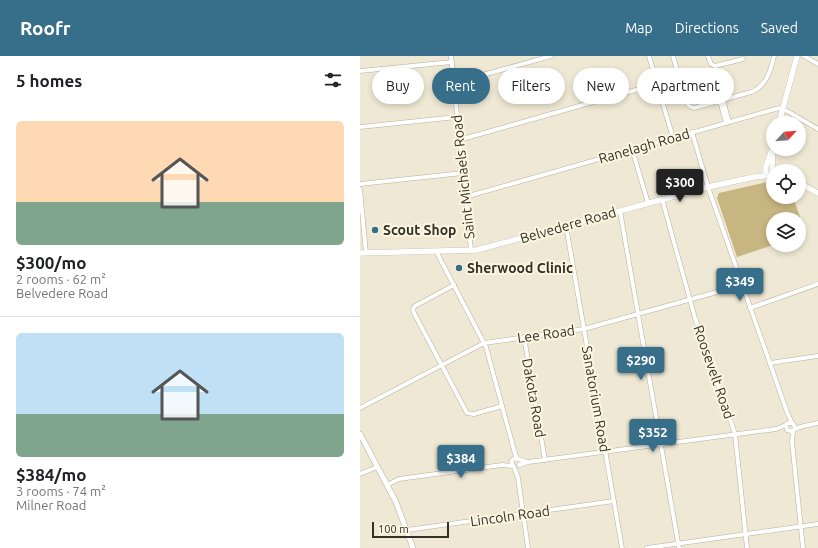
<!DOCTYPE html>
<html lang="en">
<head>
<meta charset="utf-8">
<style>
  body { margin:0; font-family:Ubuntu,sans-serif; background:#f2f2f2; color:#202124; height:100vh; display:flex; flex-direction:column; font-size:15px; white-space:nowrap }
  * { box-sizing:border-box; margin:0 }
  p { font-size:13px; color:#757577 }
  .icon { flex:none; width:22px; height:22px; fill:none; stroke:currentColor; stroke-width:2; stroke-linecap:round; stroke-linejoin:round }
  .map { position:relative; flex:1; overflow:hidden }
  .side { display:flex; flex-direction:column; background:#fff; width:360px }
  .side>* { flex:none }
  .banner { position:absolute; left:12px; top:12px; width:380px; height:36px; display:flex; gap:8px }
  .needle { width:26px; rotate:64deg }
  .buttons { position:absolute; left:406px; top:60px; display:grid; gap:8px }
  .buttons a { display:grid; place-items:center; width:40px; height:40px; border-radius:50%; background:#fff; box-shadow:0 2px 6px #0003; font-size:20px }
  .scale { position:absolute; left:12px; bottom:10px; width:77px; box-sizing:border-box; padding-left:4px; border:2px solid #323028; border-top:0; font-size:11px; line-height:14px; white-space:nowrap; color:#323028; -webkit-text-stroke:3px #fcf6e1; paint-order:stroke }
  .price { position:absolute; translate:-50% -34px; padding:0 9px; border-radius:4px; background:#376e89; color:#fff; font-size:13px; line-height:26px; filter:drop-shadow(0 1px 2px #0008) }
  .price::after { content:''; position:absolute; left:50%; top:24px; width:12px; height:9px; margin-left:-6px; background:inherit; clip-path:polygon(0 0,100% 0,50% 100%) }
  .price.current { background:#222; color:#fff }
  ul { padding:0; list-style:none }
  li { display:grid; align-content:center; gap:8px; height:212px; padding:0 16px }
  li+li { border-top:1px solid #e0e0e0 }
  li span { display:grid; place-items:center; height:124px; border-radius:6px; color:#555 }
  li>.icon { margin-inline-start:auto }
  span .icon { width:72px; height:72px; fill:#fffc; stroke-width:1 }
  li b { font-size:17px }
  h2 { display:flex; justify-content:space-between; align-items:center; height:48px; padding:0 16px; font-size:17px }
  .tag { padding:0 14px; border-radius:18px; background:#fff; box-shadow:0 2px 6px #0003; font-size:14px; line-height:36px }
  .tag.current { background:#376e89; color:#fff }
  header { display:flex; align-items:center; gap:24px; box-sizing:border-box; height:56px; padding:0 20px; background:#376e89; color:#fff }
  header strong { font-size:19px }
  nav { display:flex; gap:22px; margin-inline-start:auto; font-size:14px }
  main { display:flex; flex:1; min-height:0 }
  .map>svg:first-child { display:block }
</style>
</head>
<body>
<header>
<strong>Roofr</strong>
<nav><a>Map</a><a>Directions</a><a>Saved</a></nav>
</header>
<main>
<section class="side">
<h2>5 homes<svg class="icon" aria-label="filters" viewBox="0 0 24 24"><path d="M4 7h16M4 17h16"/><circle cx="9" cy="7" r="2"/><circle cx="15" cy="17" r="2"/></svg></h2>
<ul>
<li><span style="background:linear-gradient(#ffd9b3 65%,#7fa58c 0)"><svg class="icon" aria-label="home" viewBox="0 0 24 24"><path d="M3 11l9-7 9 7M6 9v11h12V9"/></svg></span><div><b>$300/mo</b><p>2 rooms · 62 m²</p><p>Belvedere Road</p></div></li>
<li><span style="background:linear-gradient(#bfe0f5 65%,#7fa58c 0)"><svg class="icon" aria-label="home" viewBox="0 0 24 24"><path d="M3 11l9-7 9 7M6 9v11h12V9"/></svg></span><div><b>$384/mo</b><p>3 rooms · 74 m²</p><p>Milner Road</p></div></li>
</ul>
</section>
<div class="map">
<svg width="458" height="492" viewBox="0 0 458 492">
  <rect width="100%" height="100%" fill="#efe8d4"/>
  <path fill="#c7b681" d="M 407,126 L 413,126 L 413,141 L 433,141 L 446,178 L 439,180 L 439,163 L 413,163 L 413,189 L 377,201 L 357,142 L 359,137 Z"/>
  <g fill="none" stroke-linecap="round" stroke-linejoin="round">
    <defs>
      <g id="minor">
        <path d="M 91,0 L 111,194"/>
        <path d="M 289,0 L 313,82"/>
        <path d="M 313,0 L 326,46 L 329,50 L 334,52 L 391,36 C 406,31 411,14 414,0"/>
        <path d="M 348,0 L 351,8 L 355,10 L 383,3"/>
        <path d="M 444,0 L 458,8"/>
        <path d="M 0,15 L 92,6"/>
        <path d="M 94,27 L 191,0"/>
        <path d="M 363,44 L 369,66"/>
        <path d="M 360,45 L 366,67"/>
        <path d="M 0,71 L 97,61"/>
        <path d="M 332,76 L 348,131 L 427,356 L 432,367"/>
        <path d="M 99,84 L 297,28"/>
        <path d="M 272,93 L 288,147"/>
        <path d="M 0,128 L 103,117"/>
        <path d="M 0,133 L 6,197"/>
        <path d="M 105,141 L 419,52 L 427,55 L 458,73"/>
        <path d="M 302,143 L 335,262 L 375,378 L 387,492"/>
        <path d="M 260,155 L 319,492"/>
        <path d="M 206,170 L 262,492"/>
        <path d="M 76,195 L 126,291 L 154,394 L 157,403"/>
        <path d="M 94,229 L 55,250 L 53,253 L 54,257 L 107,357 L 114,358 L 142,350"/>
        <path d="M 390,252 L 458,228"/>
        <path d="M 164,281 L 185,404"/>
        <path d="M 410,307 L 458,300"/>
        <path d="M 0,352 L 124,287 L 224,273 L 382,229"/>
        <path d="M 435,373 L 434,369 L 432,367 L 428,367 L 426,369 L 427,374 L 431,375 C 439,370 448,369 458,367"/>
        <path d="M 433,375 L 432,386 L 443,492"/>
        <path d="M 159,409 L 168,406 L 416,373 L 426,369"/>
        <path d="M 153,410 L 151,405 L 155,402 L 167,406"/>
        <path d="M 154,411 L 158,422 L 168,492"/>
        <path d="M 0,418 L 17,411"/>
        <path d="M 27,429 L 39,423 L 142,409 L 152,410"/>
        <path d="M 47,474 L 254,445"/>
        <path d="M 287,492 L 458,468"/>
      </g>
      <path id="tertiary" d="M 0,378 L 36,446 L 53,492"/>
      <g id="secondary">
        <path d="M 419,67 L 437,0"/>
        <path d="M 406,119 L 406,110 L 411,96"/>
        <path d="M 412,119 L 413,90"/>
        <path d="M 439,127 L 458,137"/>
        <path d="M 0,197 L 117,194 L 348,131 L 394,121 L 413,119"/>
      </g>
    </defs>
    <use href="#minor" stroke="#b6b09d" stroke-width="5"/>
    <use href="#tertiary" stroke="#b6b09d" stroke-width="6"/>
    <use href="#secondary" stroke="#b6b09d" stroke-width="6"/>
    <use href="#minor" stroke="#fff" stroke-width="4"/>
    <use href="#tertiary" stroke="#fff" stroke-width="5"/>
    <use href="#secondary" stroke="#fff" stroke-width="5.5"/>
  </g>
  <g fill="#376e89" stroke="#fcf6e1" stroke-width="1.5">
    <circle cx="15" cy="174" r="4"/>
    <circle cx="99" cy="212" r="4"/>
  </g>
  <g text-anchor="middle" stroke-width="4" stroke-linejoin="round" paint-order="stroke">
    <g font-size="14" fill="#323028" stroke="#fcf6e1">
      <text transform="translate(284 90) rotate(-16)" y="5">Ranelagh Road</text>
      <text transform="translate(103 121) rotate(-96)" y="5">Saint Michaels Road</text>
      <text transform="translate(208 169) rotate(-16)" y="5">Belvedere Road</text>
      <text transform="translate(186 278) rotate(-8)" y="5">Lee Road</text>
      <text transform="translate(354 316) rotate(71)" y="5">Roosevelt Road</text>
      <text transform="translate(174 342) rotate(80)" y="5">Dakota Road</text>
      <text transform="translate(236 343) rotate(80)" y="5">Sanatorium Road</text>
      <text transform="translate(150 460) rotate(-8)" y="5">Lincoln Road</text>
    </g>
    <g font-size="14" font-weight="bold" fill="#323028" stroke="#fcf6e1" text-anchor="start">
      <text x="23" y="179">Scout Shop</text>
      <text x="107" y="217">Sherwood Clinic</text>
    </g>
  </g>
</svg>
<div class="buttons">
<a><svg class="needle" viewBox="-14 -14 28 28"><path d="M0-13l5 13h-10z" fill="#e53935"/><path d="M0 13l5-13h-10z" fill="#757577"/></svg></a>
<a><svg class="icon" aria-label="locate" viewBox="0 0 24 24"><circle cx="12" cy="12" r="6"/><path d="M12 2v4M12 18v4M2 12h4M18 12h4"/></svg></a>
<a><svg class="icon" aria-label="layers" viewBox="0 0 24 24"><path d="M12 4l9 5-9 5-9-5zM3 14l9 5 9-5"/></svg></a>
</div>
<div class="scale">100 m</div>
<b class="price current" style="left:320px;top:147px">$300</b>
<b class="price" style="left:380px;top:246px">$349</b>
<b class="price" style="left:281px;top:325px">$290</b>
<b class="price" style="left:293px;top:397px">$352</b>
<b class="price" style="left:101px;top:423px">$384</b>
<div class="banner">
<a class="tag">Buy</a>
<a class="tag current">Rent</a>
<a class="tag">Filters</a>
<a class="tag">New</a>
<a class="tag">Apartment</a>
</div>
</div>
</main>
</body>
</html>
